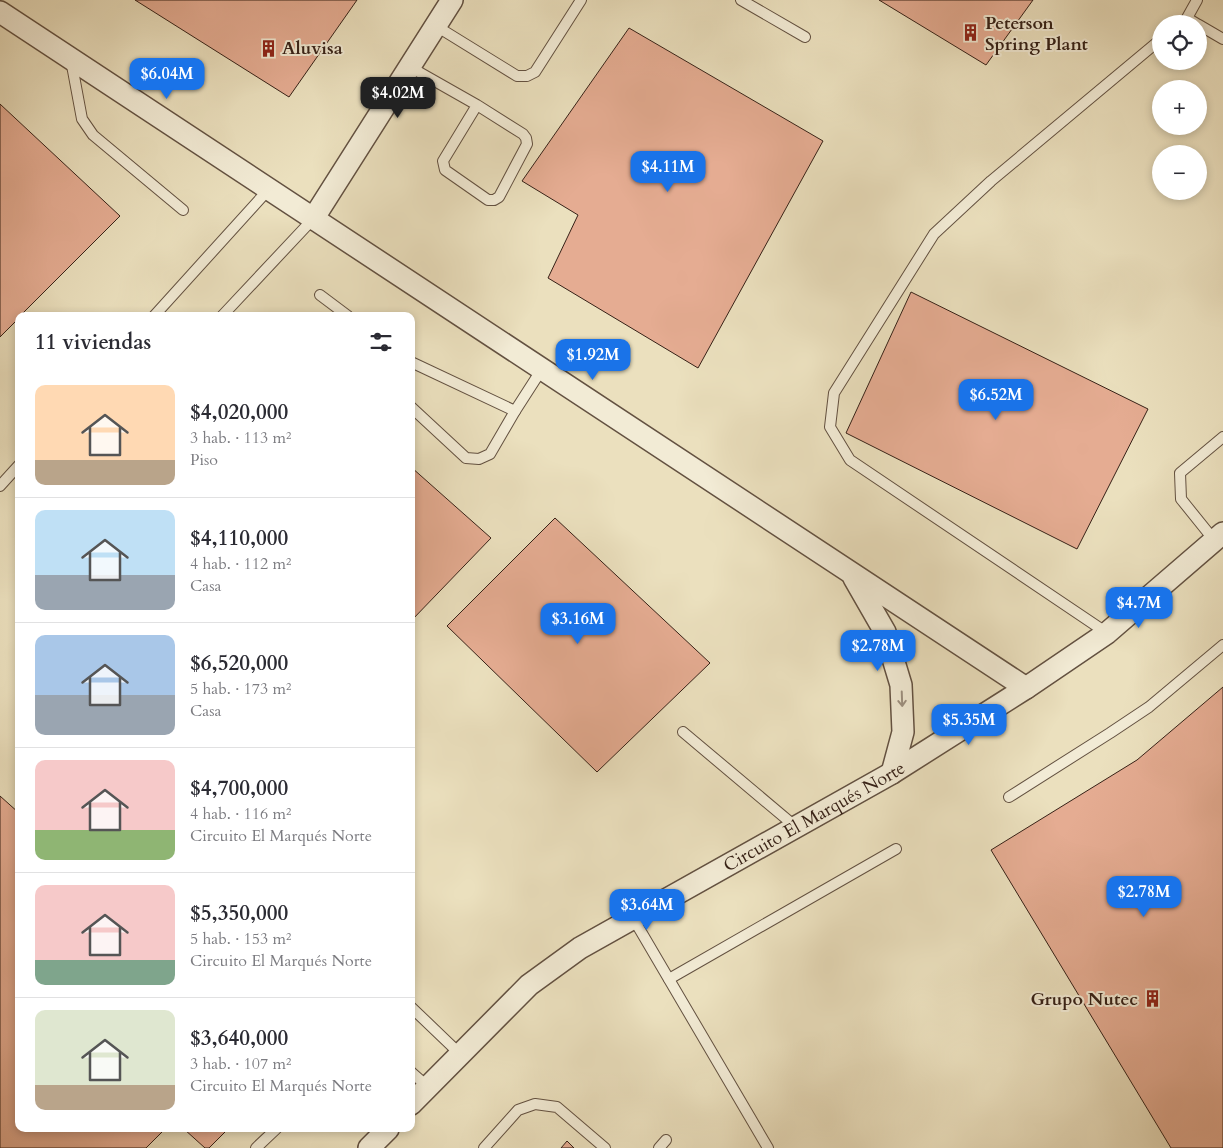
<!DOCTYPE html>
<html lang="es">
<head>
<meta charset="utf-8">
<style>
  body { margin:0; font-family:Cardo,serif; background:#f7f7f7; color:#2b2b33; height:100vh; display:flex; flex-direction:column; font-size:19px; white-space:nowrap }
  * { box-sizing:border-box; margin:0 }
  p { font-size:16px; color:#7c7c81 }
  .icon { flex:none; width:28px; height:28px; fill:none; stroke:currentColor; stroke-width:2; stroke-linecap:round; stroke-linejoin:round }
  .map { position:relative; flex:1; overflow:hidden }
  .details { position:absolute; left:15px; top:312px; width:400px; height:820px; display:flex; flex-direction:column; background:#fff; border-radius:10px; box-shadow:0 2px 8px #0003 }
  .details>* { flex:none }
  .buttons { position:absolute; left:1152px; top:15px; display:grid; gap:10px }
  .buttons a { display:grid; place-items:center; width:55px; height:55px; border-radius:50%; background:#fff; box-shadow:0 2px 8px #0003; font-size:25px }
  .price { position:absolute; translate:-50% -42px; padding:0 11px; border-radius:10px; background:#1a73e8; color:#fff; font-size:16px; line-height:32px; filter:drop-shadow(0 1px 2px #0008) }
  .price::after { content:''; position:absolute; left:50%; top:30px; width:15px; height:11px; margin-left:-8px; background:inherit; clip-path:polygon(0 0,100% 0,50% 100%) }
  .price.active { background:#222; color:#fff }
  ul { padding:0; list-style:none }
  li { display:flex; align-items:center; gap:15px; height:125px; padding:0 20px }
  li+li { border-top:1px solid #e1e1e2 }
  li span { display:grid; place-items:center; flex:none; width:140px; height:100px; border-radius:10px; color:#555 }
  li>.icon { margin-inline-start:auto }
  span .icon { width:60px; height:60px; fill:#fffc; stroke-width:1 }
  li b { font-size:21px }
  h2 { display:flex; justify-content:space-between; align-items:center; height:60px; padding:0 20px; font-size:21px }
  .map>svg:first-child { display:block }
</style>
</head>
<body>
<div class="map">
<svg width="1223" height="1148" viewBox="0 0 1223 1148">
  <rect width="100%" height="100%" fill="#ebe0be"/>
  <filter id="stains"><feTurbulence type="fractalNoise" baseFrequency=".004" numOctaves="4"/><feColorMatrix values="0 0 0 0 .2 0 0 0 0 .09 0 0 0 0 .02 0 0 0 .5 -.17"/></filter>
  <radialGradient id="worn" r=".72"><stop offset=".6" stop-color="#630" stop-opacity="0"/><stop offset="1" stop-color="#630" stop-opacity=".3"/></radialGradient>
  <g fill="#e5ac92" stroke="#362117">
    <path d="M 135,0 L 357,0 L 289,97 Z"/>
    <path d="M 879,0 L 1033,0 L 986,65 Z"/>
    <path d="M 629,28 L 823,141 L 698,368 L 548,278 L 578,215 L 522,181 Z"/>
    <path d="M 0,104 L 120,216 L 20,316 L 19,316 L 19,318 L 0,337 Z"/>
    <path d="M 911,292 L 1148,409 L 1077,549 L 846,433 Z"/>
    <path d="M 411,467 L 491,538 L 411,621 Z"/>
    <path d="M 555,518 L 710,663 L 597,772 L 447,626 Z"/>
    <path d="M 1223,687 L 1223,1148 L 1171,1148 L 991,850 L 1137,760 Z"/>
    <path d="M 0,796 L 19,813 L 19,1129 L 165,1129 L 146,1148 L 0,1148 Z"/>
    <path d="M 184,1129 L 228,1129 L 209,1148 L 205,1148 Z"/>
    <path d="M 567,1141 L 574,1148 L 561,1148 Z"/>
  </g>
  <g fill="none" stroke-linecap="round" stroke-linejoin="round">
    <defs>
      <g id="service">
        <path d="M 741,0 L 805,37"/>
        <path d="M 1197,0 L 1187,18 L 1197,24"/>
        <path d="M 1199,25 L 1223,39"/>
        <path d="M 436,26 L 517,76 L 527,76 L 535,72 L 581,0"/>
        <path d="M 71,60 L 82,119 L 93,135 L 183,210"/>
        <path d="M 410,67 L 477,105 L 443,161 L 445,170 L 488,200 L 494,200 L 499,197 L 527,144 L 526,138 L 523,134 L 477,105"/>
        <path d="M 320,295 L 348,316"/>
        <path d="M 154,316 L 269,189"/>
        <path d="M 222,316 L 313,219"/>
        <path d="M 411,362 L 515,411 L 542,369"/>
        <path d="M 411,407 L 466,458 L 479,459 L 490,454 L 515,411"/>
        <path d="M 0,486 L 19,465"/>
        <path d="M 1214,540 L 1181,499 L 1180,473 L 1223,437"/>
        <path d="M 1107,633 L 850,460 L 830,427 L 834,393 L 934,234 L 991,181 L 1161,39"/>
        <path d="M 683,732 L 796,827"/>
        <path d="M 1009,797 L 1110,733 L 1149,707 L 1223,645"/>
        <path d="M 633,918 L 768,1148"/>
        <path d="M 669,979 L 896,849"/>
        <path d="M 411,1007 L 460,1054"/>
        <path d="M 411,1072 L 428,1087"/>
        <path d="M 256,1148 L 276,1129"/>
        <path d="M 484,1148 L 518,1110 L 535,1104 L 557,1107 L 605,1148"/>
        <path d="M 659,1148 L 666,1140"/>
      </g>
      <g id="minor">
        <path d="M 0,12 L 1026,688"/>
        <path d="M 313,219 L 452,0"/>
        <path d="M 854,578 L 885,632 L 901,685 L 903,732 L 892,773"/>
        <path id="s1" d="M 411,1104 L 529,985 L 580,948 L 892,773 L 1026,688 L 1107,633 L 1223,533"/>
        <path d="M 369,1148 L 388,1129"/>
      </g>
    </defs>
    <use href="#service" stroke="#635141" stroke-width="12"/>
    <use href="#minor" stroke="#635141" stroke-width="24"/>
    <use href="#service" stroke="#f2ebd5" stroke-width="10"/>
    <use href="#minor" stroke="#f2ebd5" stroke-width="21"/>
  </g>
  <defs><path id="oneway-shaft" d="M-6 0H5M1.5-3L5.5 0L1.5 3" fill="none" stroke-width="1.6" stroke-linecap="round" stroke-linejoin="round" transform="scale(1.25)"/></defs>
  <use stroke="#9d9080" href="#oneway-shaft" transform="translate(902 699) rotate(88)"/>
  <defs>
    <symbol id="building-bare" viewBox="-9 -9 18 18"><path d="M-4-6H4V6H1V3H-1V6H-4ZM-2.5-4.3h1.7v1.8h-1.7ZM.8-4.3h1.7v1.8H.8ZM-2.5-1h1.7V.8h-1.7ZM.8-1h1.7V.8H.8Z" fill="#8f2418" stroke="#f2ebd5" stroke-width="2.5" paint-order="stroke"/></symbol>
  </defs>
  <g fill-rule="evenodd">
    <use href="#building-bare" x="958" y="20" width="25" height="25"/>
    <use href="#building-bare" x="256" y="36" width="25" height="25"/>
    <use href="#building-bare" x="1140" y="986" width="25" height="25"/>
  </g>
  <g text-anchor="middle" stroke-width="4" stroke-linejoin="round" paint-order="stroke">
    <g font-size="18" font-weight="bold" fill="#362117" stroke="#f2ebd5" text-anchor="start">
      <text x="985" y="29">Peterson<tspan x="985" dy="21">Spring Plant</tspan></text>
      <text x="282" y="54">Aluvisa</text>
      <text x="1138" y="1005" text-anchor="end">Grupo Nutec</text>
    </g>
    <g font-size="18" fill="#362117" stroke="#f2ebd5">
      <text dy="6" stroke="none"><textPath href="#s1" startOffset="499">Circuito El Marqués Norte</textPath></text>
    </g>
  </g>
  <rect width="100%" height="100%" filter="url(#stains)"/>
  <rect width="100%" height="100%" fill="url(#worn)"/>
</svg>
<div class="buttons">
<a><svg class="icon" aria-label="locate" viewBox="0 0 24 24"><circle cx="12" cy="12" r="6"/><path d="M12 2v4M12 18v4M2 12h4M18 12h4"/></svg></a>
<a>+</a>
<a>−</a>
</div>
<b class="price" style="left:167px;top:100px">$6.04M</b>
<b class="price active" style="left:398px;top:119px">$4.02M</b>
<b class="price" style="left:668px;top:193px">$4.11M</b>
<b class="price" style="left:593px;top:381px">$1.92M</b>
<b class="price" style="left:996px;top:421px">$6.52M</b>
<b class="price" style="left:1139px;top:629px">$4.7M</b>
<b class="price" style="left:578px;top:645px">$3.16M</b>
<b class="price" style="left:878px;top:672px">$2.78M</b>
<b class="price" style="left:969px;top:746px">$5.35M</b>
<b class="price" style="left:1144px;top:918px">$2.78M</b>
<b class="price" style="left:647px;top:931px">$3.64M</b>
<section class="details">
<h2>11 viviendas<svg class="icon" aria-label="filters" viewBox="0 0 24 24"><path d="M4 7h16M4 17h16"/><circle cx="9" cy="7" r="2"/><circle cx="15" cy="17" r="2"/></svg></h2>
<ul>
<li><span style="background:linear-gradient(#ffd9b3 75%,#b9a48a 0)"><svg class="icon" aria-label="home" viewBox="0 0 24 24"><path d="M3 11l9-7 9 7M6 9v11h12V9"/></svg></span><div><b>$4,020,000</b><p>3 hab. · 113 m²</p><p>Piso</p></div></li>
<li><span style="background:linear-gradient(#bfe0f5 65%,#9aa5b1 0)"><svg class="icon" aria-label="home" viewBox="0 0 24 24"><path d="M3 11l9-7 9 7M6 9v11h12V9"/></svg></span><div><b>$4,110,000</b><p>4 hab. · 112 m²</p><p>Casa</p></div></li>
<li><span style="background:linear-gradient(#a9c7e8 60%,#9aa5b1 0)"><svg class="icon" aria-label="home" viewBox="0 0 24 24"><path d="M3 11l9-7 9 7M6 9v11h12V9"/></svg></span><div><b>$6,520,000</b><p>5 hab. · 173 m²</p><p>Casa</p></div></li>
<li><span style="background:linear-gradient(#f6c9c9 70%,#8fb573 0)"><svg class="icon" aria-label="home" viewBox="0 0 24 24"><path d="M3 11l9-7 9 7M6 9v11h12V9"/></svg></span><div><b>$4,700,000</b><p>4 hab. · 116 m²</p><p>Circuito El Marqués Norte</p></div></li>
<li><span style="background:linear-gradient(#f6c9c9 75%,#7fa58c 0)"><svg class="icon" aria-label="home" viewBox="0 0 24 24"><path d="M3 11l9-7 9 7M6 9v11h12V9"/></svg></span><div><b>$5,350,000</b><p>5 hab. · 153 m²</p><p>Circuito El Marqués Norte</p></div></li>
<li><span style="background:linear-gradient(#dfe7d0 75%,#b9a48a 0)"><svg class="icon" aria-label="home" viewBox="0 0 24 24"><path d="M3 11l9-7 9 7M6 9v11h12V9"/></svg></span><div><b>$3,640,000</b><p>3 hab. · 107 m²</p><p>Circuito El Marqués Norte</p></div></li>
</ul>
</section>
</div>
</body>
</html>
